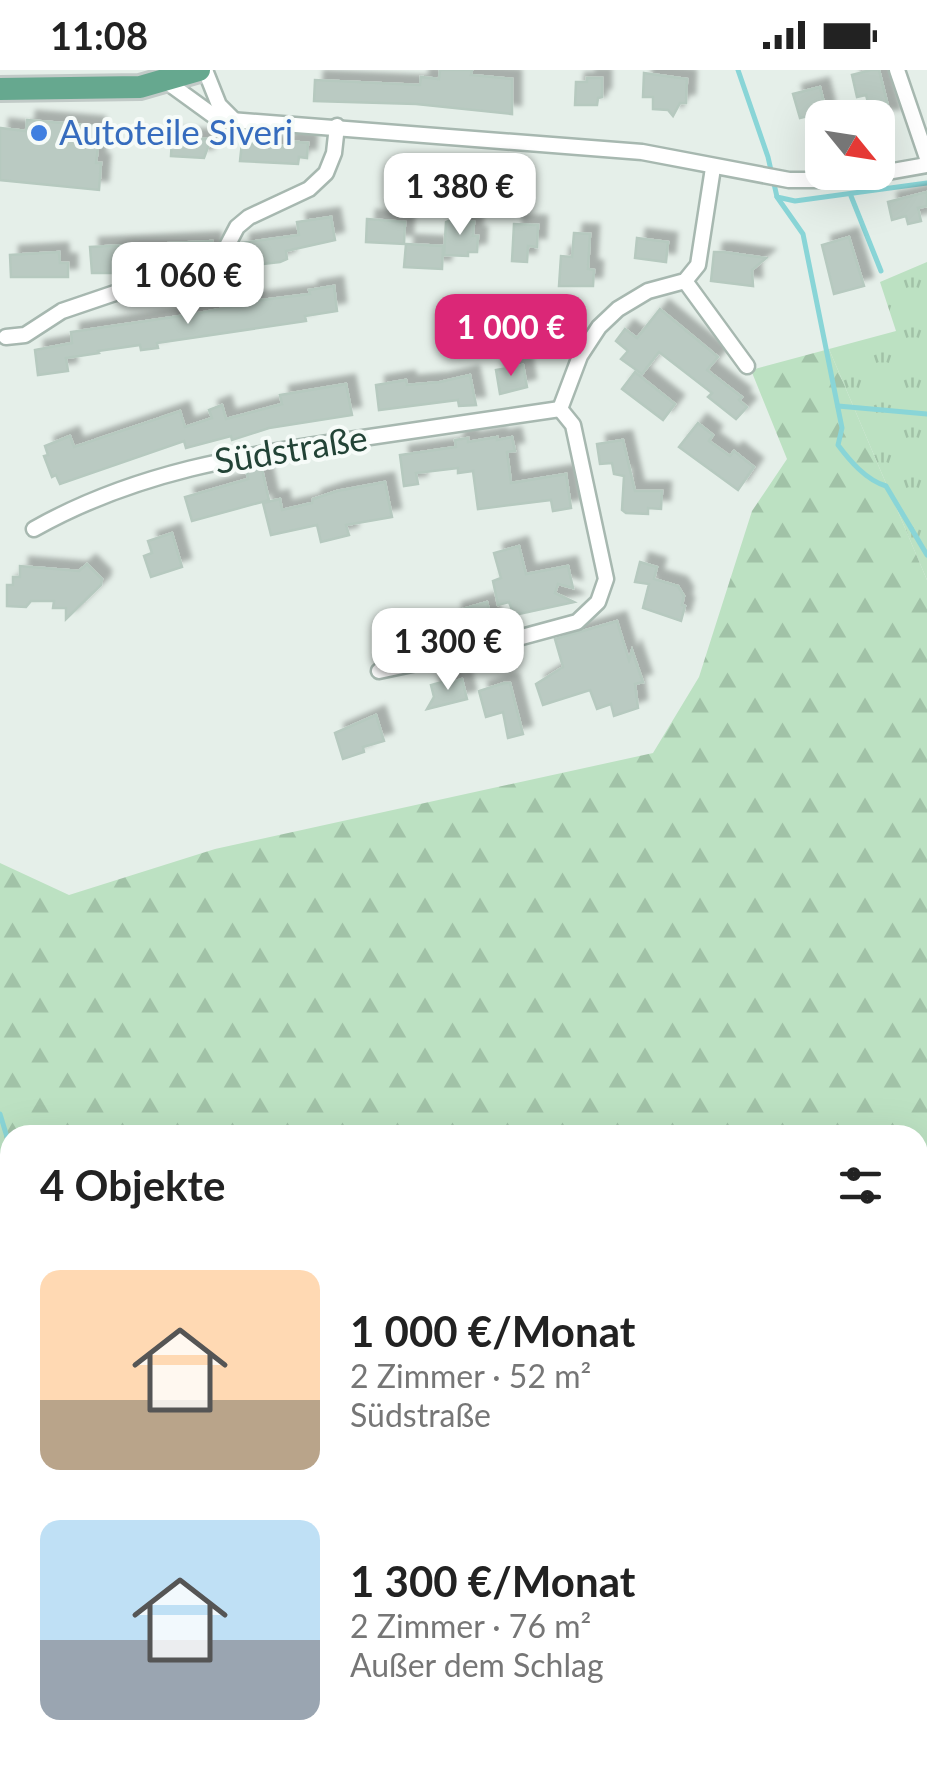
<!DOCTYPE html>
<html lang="de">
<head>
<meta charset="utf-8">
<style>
  body { margin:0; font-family:Lato,sans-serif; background:#f2f2f2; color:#222; height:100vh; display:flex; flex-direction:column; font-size:38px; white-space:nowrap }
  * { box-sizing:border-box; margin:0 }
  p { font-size:32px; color:#767676 }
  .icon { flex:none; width:55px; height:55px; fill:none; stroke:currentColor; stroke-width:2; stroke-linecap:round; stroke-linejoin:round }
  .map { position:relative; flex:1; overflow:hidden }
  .sheet { position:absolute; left:0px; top:1055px; width:928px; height:642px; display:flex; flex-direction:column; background:#fff; border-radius:30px 30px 0 0; box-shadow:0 10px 40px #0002 }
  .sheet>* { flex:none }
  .needle { width:65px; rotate:120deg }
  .tools { position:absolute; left:805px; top:30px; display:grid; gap:20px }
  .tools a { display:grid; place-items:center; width:90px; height:90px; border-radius:20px; background:#fff; box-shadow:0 10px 40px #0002; font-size:50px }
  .price { position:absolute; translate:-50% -85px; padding:0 22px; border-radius:20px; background:#fff; color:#222; font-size:32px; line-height:65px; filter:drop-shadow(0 2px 5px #0008) }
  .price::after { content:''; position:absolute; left:50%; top:60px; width:30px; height:22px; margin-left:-15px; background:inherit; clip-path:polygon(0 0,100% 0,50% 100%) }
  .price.on { background:#db2777; color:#fff }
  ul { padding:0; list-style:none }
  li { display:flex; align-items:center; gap:30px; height:250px; padding:0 40px }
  li span { display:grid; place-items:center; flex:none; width:280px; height:200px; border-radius:20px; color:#555 }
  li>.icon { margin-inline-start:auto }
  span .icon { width:120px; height:120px; fill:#fffc; stroke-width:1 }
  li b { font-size:42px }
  h2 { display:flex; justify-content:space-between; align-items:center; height:120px; padding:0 40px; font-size:42px }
  .status { display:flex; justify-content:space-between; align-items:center; height:70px; padding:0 50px; background:#fff; direction:ltr }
  .status svg { height:28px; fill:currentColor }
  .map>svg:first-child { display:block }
</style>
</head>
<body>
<div class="status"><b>11:08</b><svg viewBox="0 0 49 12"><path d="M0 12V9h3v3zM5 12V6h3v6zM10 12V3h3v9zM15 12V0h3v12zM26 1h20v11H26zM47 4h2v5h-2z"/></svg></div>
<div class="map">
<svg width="927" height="1696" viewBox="0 0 927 1696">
  <defs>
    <pattern id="grass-tufts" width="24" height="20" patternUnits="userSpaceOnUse" patternTransform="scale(2.5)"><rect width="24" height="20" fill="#bce1c2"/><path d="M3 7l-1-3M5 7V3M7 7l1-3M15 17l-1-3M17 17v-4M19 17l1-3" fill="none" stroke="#a1c2a7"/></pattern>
    <pattern id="forest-firs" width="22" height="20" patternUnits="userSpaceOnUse" patternTransform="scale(2.5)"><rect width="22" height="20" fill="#bce1c2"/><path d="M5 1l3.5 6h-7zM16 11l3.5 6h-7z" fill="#a1c2a7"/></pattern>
    <filter id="shadow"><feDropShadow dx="9" dy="-9" stdDeviation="2.5" flood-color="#0004"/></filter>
  </defs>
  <rect width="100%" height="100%" fill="#e5efe9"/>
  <path fill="url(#grass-tufts)" d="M 927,192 L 927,510 L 829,279 L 896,261 L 880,212 Z"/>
  <path fill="url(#forest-firs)" fill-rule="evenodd" d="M 829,279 L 927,510 L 927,1696 L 0,1696 L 0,793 L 69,825 L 215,779 L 653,683 L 699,607 L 752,441 L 787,389 L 751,300 ZM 10,1065 L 918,1065 L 918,1688 L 10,1688 Z"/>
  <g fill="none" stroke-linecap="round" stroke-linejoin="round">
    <g stroke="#89d5d7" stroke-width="5">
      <path d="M 738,0 L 768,87 L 777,127 L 795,131 L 927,113"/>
      <path d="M 851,126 L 881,201"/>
      <path d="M 777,127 L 803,164 L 842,358 L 838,375 C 850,391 866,410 886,416 L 927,485"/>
      <path d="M 838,336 L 927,344"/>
      <path d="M 0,1044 L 10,1077"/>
    </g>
  </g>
  <g fill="#bacac2" stroke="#b6c9bf" stroke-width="2.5" filter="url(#shadow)">
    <path d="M 440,0 L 472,0 L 471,5 L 512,9 L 512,44 L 416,34 L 314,31 L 315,10 L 420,15 L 421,7 L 439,9 Z"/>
    <path d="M 871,0 L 879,0 L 891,48 L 872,48 L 866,25 L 857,27 L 852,5 Z"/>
    <path d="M 644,3 L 687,9 L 686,33 L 680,33 L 673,46 L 668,40 L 653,39 L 653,27 L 643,27 Z"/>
    <path d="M 587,8 L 602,8 L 602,27 L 598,28 L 597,35 L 575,35 L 576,12 L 587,12 Z"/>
    <path d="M 820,17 L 826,41 L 822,42 L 822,83 L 817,83 L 808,46 L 800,48 L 793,24 Z"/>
    <path d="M 27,50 L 96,56 L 94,77 L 98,77 L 96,93 L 101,93 L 99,120 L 0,110 L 0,58 L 26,61 Z"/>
    <path d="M 172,67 L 211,69 L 204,88 L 171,86 Z"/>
    <path d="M 286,71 L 308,73 L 307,88 L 299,87 L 298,94 L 240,91 L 242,72 L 286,76 Z"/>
    <path d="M 927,122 L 927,136 L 918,138 L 921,151 L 908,154 L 906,146 L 892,150 L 888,132 Z"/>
    <path d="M 331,147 L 335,170 L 286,181 L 287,189 L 280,192 L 253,195 L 252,187 L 243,189 L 241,173 L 299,165 L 297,152 Z"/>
    <path d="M 367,149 L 405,152 L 404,174 L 366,172 Z"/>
    <path d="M 451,150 L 474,152 L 473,166 L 478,166 L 477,182 L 468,182 L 468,186 L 444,185 L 446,152 Z"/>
    <path d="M 514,154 L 538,155 L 537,177 L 528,176 L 527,192 L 512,191 Z"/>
    <path d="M 574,163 L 590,164 L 588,199 L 594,200 L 593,216 L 559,216 L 561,186 L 572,187 Z"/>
    <path d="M 849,167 L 864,216 L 834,224 L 822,175 Z"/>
    <path d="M 637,168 L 668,172 L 666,192 L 635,188 Z"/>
    <path d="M 212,171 L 212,181 L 209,187 L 204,187 L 202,195 L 164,197 L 164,199 L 146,199 L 146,203 L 92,203 L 90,177 Z"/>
    <path d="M 406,174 L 443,176 L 442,199 L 404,197 Z"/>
    <path d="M 59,182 L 60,193 L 68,193 L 68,207 L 11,207 L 10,185 Z"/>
    <path d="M 714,182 L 724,182 L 766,188 L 752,200 L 753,216 L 711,211 Z"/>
    <path d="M 334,216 L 337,241 L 305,246 L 306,251 L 157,273 L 158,278 L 141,280 L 140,275 L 98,281 L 99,283 L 66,288 L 68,301 L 38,305 L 35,280 L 72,273 L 71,262 L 194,244 L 231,237 L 231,234 L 310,224 L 309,220 Z"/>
    <path d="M 660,239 L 718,287 L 707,300 L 742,327 L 739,330 L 747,337 L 736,349 L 708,327 L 712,323 L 659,282 L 642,304 L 621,289 L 628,281 L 616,271 L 625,259 L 637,268 Z"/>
    <path d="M 523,295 L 527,317 L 500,324 L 496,300 Z"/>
    <path d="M 635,302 L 675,334 L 663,350 L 622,319 Z"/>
    <path d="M 470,305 L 476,335 L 459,336 L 458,330 L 379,340 L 376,315 L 406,310 L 407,315 L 440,312 Z"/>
    <path d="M 346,314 L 352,345 L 269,358 L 232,370 L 231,366 L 186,378 L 184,371 L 60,414 L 56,405 L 52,407 L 44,386 L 48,385 L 45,376 L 70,366 L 74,377 L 180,341 L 185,357 L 212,348 L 209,340 L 222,335 L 226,349 L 282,334 L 280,325 Z"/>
    <path d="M 698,353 L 713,365 L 709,371 L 730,386 L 734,381 L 754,397 L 738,420 L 679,377 Z"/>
    <path d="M 497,367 L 497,370 L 512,367 L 515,381 L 507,382 L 511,413 L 566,404 L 571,438 L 553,441 L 551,430 L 478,439 L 473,401 L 458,403 L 458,398 L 416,403 L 418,414 L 404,416 L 400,385 L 456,377 L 455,370 L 468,368 L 468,372 Z"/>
    <path d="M 623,370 L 635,421 L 662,421 L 661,439 L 648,438 L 648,444 L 626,443 L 622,440 L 624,406 L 614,404 L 612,393 L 600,394 L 597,374 Z"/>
    <path d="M 261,395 L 269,430 L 192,451 L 185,427 L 248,409 L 246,398 Z"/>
    <path d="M 385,412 L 392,447 L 346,455 L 349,465 L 321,472 L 317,455 L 271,465 L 263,433 L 280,429 L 282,440 L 312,433 L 313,429 L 337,421 Z"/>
    <path d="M 172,463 L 182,497 L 151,507 L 144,486 L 152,483 L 148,471 Z"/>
    <path d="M 519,476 L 526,504 L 568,496 L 573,518 L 558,514 L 555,523 L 574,532 L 514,545 L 509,532 L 498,535 L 493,511 L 501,508 L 494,483 Z"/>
    <path d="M 640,492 L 657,497 L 654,509 L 678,516 L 684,526 L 682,535 L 685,536 L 681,551 L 643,538 L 649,514 L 635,512 Z"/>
    <path d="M 87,494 L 102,509 L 101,515 L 66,549 L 66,538 L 53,538 L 54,531 L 31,531 L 26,537 L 7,536 L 7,515 L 13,515 L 13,507 L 20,507 L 20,496 L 79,501 Z"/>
    <path d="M 487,532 L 492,551 L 457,563 L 453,542 Z"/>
    <path d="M 617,551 L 629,590 L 632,580 L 643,612 L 635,614 L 638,638 L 614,646 L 611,634 L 597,639 L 590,620 L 543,635 L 536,614 L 563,597 L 555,569 Z"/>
    <path d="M 452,609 L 453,612 L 462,609 L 467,629 L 427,639 L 434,627 L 431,615 Z"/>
    <path d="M 504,613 L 510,613 L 523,664 L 508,668 L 503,642 L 486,647 L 479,621 Z"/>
    <path d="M 376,645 L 384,671 L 363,677 L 364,682 L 343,689 L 335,663 Z"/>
  </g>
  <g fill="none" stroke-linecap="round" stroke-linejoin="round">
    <defs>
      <g id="minor">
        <path d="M 205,0 L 219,35 L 233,49"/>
        <path d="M 897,0 L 927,88"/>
        <path d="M 167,12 L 218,49 L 642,82 L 789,110 L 842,110 L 927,95"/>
        <path d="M 685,211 L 747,296"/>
        <path d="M 6,267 L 25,265 L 62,241 L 115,223 L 147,218 L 167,221 L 193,216 L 216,197 L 237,157 L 249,147 L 309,119 L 326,103 L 334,83 L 337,56"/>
        <path d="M 34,459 C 135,402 242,385 356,369 C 424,359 492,349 560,339"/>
        <path d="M 379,601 L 455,585 L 577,552 L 598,532 L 606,509 L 573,355 L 560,339 L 580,286 L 599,257 L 618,239 L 648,221 L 685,211 L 698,195 L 713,98"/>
      </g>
      <path id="primary" d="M 0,19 L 140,17 L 199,0"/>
    </defs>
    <use href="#minor" stroke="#a7b8b0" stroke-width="19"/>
    <use href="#primary" stroke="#c1cac7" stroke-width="28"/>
    <use href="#minor" stroke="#fff" stroke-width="14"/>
    <use href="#primary" stroke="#66a88f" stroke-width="22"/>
  </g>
  <circle fill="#3f7fe0" stroke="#f6fbf8" stroke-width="4" cx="39" cy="63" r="10"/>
  <g text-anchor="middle" stroke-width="8" stroke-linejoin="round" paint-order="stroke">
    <g font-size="35" fill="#366cbe" stroke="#f6fbf8" text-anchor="start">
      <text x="59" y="75">Autoteile Siveri</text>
    </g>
    <g font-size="35" fill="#224336" stroke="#f6fbf8">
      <text transform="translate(291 380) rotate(-9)" y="12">Südstraße</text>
    </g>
  </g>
</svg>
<div class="tools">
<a><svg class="needle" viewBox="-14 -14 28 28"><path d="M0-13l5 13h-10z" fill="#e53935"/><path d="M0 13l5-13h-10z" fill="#767676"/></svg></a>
</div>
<b class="price" style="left:460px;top:168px">1 380 €</b>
<b class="price" style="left:188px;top:257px">1 060 €</b>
<b class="price on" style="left:511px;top:309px">1 000 €</b>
<b class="price" style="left:448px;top:623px">1 300 €</b>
<section class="sheet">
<h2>4 Objekte<svg class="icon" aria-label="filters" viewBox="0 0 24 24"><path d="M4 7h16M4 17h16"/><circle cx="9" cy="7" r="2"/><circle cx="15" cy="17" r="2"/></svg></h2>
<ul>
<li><span style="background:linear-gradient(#ffd9b3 65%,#b9a48a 0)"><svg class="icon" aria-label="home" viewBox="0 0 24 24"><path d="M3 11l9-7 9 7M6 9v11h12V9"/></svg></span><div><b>1 000 €/Monat</b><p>2 Zimmer · 52 m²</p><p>Südstraße</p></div></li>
<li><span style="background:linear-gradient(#bfe0f5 60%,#9aa5b1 0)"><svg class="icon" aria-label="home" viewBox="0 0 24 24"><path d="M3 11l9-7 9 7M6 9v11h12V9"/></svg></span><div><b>1 300 €/Monat</b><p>2 Zimmer · 76 m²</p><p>Außer dem Schlag</p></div></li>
</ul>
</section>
</div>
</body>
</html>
